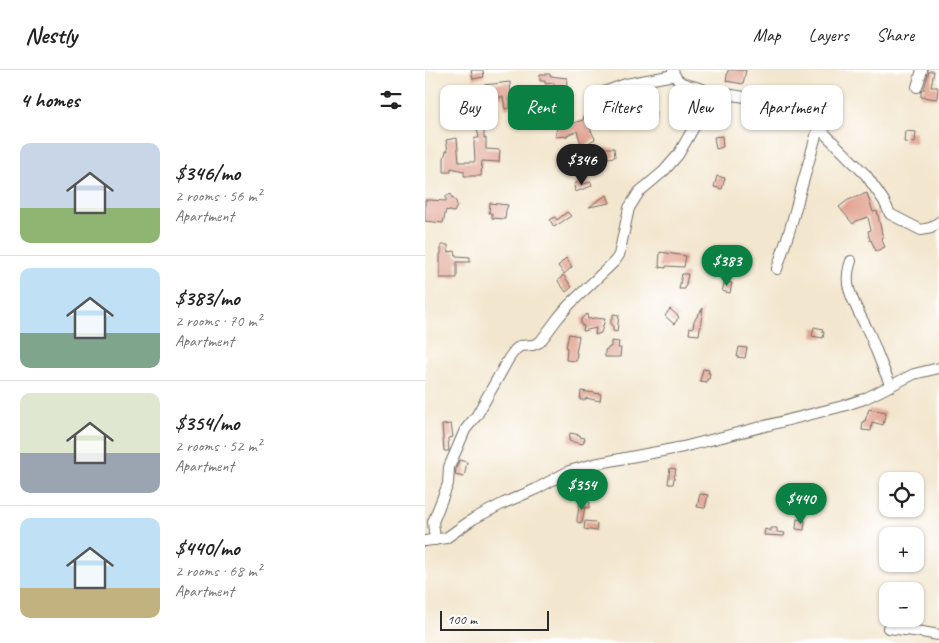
<!DOCTYPE html>
<html lang="en">
<head>
<meta charset="utf-8">
<style>
  body { margin:0; font-family:Caveat,sans-serif; background:#f2f2f2; color:#222; height:100vh; display:flex; flex-direction:column; font-size:19px; white-space:nowrap }
  * { box-sizing:border-box; margin:0 }
  p { font-size:16px; color:#767676 }
  .icon { flex:none; width:28px; height:28px; fill:none; stroke:currentColor; stroke-width:2; stroke-linecap:round; stroke-linejoin:round }
  .map { position:relative; flex:1; overflow:hidden }
  .sheet { display:flex; flex-direction:column; background:#fff; width:425px }
  .sheet>* { flex:none }
  .banner { position:absolute; left:15px; top:15px; width:424px; height:45px; display:flex; gap:10px }
  .tools { position:absolute; left:454px; top:402px; display:grid; gap:10px }
  .tools a { display:grid; place-items:center; width:45px; height:45px; border-radius:10px; background:#fff; box-shadow:0 1px 4px #0004; font-size:25px }
  .scale { position:absolute; left:15px; bottom:12px; width:109px; box-sizing:border-box; padding-left:5px; border:2px solid #2b2b2b; border-top:0; font-size:14px; line-height:18px; white-space:nowrap; color:#2b2b2b; -webkit-text-stroke:4px #fff; paint-order:stroke }
  .price { position:absolute; translate:-50% -42px; padding:0 11px; border-radius:18px; background:#0b8043; color:#fff; font-size:16px; line-height:32px; filter:drop-shadow(0 1px 2px #0008) }
  .price::after { content:''; position:absolute; left:50%; top:30px; width:15px; height:11px; margin-left:-8px; background:inherit; clip-path:polygon(0 0,100% 0,50% 100%) }
  .price.selected { background:#222; color:#fff }
  ul { padding:0; list-style:none }
  li { display:flex; align-items:center; gap:15px; height:125px; padding:0 20px }
  li+li { border-top:1px solid #e0e0e0 }
  li span { display:grid; place-items:center; flex:none; width:140px; height:100px; border-radius:10px; color:#555 }
  li>.icon { margin-inline-start:auto }
  span .icon { width:60px; height:60px; fill:#fffc; stroke-width:1 }
  li b { font-size:21px }
  h2 { display:flex; justify-content:space-between; align-items:center; height:60px; padding:0 20px; font-size:21px }
  .chip { padding:0 18px; border-radius:10px; background:#fff; box-shadow:0 1px 4px #0004; font-size:18px; line-height:45px }
  .chip.selected { background:#0b8043; color:#fff }
  header { display:flex; align-items:center; gap:30px; box-sizing:border-box; height:70px; padding:0 25px; background:#fff; border-bottom:1px solid #e0e0e0 }
  header strong { font-size:24px }
  nav { display:flex; gap:28px; margin-inline-start:auto; font-size:18px }
  main { display:flex; flex:1; min-height:0 }
  .map>svg:first-child { display:block }
</style>
</head>
<body>
<header>
<strong>Nestly</strong>
<nav><a>Map</a><a>Layers</a><a>Share</a></nav>
</header>
<main>
<section class="sheet">
<h2>4 homes<svg class="icon" aria-label="filters" viewBox="0 0 24 24"><path d="M4 7h16M4 17h16"/><circle cx="9" cy="7" r="2"/><circle cx="15" cy="17" r="2"/></svg></h2>
<ul>
<li><span style="background:linear-gradient(#c9d6e8 65%,#8fb573 0)"><svg class="icon" aria-label="home" viewBox="0 0 24 24"><path d="M3 11l9-7 9 7M6 9v11h12V9"/></svg></span><div><b>$346/mo</b><p>2 rooms · 56 m²</p><p>Apartment</p></div></li>
<li><span style="background:linear-gradient(#bfe0f5 65%,#7fa58c 0)"><svg class="icon" aria-label="home" viewBox="0 0 24 24"><path d="M3 11l9-7 9 7M6 9v11h12V9"/></svg></span><div><b>$383/mo</b><p>2 rooms · 70 m²</p><p>Apartment</p></div></li>
<li><span style="background:linear-gradient(#dfe7d0 60%,#9aa5b1 0)"><svg class="icon" aria-label="home" viewBox="0 0 24 24"><path d="M3 11l9-7 9 7M6 9v11h12V9"/></svg></span><div><b>$354/mo</b><p>2 rooms · 52 m²</p><p>Apartment</p></div></li>
<li><span style="background:linear-gradient(#bfe0f5 70%,#c2b280 0)"><svg class="icon" aria-label="home" viewBox="0 0 24 24"><path d="M3 11l9-7 9 7M6 9v11h12V9"/></svg></span><div><b>$440/mo</b><p>2 rooms · 68 m²</p><p>Apartment</p></div></li>
</ul>
</section>
<div class="map">
<svg width="514" height="573" viewBox="0 0 514 573">
  <rect width="100%" height="100%" fill="#fff"/>
  <filter id="ink" filterUnits="userSpaceOnUse"><feTurbulence type="fractalNoise" baseFrequency=".02" numOctaves="2"/><feDisplacementMap in="SourceGraphic" scale="10" xChannelSelector="R" yChannelSelector="G"/><feConvolveMatrix kernelMatrix="1 2 1 2 8 2 1 2 1" color-interpolation-filters="sRGB"/></filter>
  <filter id="wash" filterUnits="userSpaceOnUse"><feTurbulence type="fractalNoise" baseFrequency=".0096" numOctaves="4" result="noise"/><feDisplacementMap in="SourceGraphic" scale="20" xChannelSelector="R" yChannelSelector="G"/><feGaussianBlur stdDeviation="1.12" result="paint"/><feColorMatrix in="noise" values="0 0 0 0 0 0 0 0 0 0 0 0 0 0 0 0 0 1.4 0 .05"/><feComposite in="paint" operator="in"/></filter>
  <g filter="url(#wash)">
    <rect width="100%" height="100%" fill="#f3e6ce"/>
    <g id="blocks">
      <g fill="#e2a493">
        <path d="M 46,0 L 58,0 L 59,7 L 48,9 Z"/>
        <path d="M 303,0 L 321,0 L 318,14 L 301,11 Z"/>
        <path d="M 504,1 L 509,1 L 506,17 L 513,17 L 512,29 L 496,27 L 496,22 L 499,19 Z"/>
        <path d="M 115,4 L 125,4 L 125,6 L 142,8 L 141,26 L 128,25 L 129,13 L 120,14 L 120,11 L 115,11 Z"/>
        <path d="M 85,12 L 86,27 L 84,27 L 85,38 L 80,39 L 78,27 L 60,27 L 59,15 Z"/>
        <path d="M 54,26 L 55,35 L 38,36 L 38,27 Z"/>
        <path d="M 224,38 L 231,42 L 230,50 L 227,50 L 217,44 Z"/>
        <path d="M 136,40 L 142,41 L 139,56 L 158,50 L 161,40 L 167,42 L 167,48 L 161,50 L 170,69 L 157,77 L 152,61 L 142,65 L 143,66 L 130,67 Z"/>
        <path d="M 52,59 L 59,59 L 59,68 L 61,68 L 61,79 L 75,80 L 74,92 L 57,91 L 56,106 L 39,106 L 39,101 L 26,98 L 26,102 L 19,102 L 19,88 L 21,81 L 23,81 L 21,70 L 32,68 L 34,92 L 50,92 L 49,73 L 50,68 L 54,68 Z"/>
        <path d="M 480,61 L 491,62 L 490,73 L 479,72 Z"/>
        <path d="M 297,66 L 298,77 L 291,79 L 289,67 Z"/>
        <path d="M 179,78 L 189,78 L 190,87 L 182,88 L 182,84 L 179,85 Z"/>
        <path d="M 292,106 L 300,108 L 297,119 L 289,117 Z"/>
        <path d="M 154,112 L 155,115 L 166,112 L 167,116 L 150,122 L 149,114 Z"/>
        <path d="M 442,123 L 448,142 L 452,141 L 458,168 L 456,168 L 460,177 L 451,181 L 446,170 L 445,171 L 443,161 L 446,160 L 443,147 L 431,151 L 428,154 L 414,137 L 423,130 Z"/>
        <path d="M 26,124 L 27,128 L 28,127 L 29,130 L 31,131 L 32,136 L 29,142 L 21,140 L 18,153 L 0,151 L 0,130 L 5,130 L 21,131 L 21,126 Z"/>
        <path d="M 182,125 L 185,133 L 164,137 L 175,129 Z"/>
        <path d="M 65,133 L 83,135 L 81,140 L 80,149 L 67,148 L 67,143 L 64,143 Z"/>
        <path d="M 142,142 L 146,146 L 129,157 L 125,150 L 130,147 L 132,150 Z"/>
        <path d="M 16,175 L 23,175 L 23,182 L 30,181 L 31,186 L 45,187 L 45,192 L 32,192 L 32,208 L 15,208 L 15,184 L 16,184 Z"/>
        <path d="M 235,182 L 261,186 L 259,197 L 241,196 L 241,198 L 234,197 Z"/>
        <path d="M 141,188 L 147,197 L 139,204 L 133,196 Z"/>
        <path d="M 257,204 L 263,204 L 260,219 L 254,219 Z"/>
        <path d="M 138,205 L 147,217 L 141,222 L 133,211 Z"/>
        <path d="M 300,211 L 307,213 L 305,223 L 297,221 Z"/>
        <path d="M 278,238 L 274,265 L 264,264 L 265,257 L 268,258 L 269,251 Z"/>
        <path d="M 245,239 L 254,247 L 249,254 L 240,246 Z"/>
        <path d="M 162,244 L 163,249 L 170,248 L 180,249 L 176,263 L 170,265 L 171,258 L 158,261 L 159,256 L 156,255 L 156,249 Z"/>
        <path d="M 188,244 L 194,245 L 192,262 L 188,261 L 188,255 L 186,255 L 186,249 L 188,249 Z"/>
        <path d="M 389,257 L 398,259 L 397,262 L 399,262 L 398,268 L 387,266 Z"/>
        <path d="M 144,264 L 154,266 L 151,283 L 152,283 L 151,291 L 141,290 L 142,278 L 141,277 Z"/>
        <path d="M 186,271 L 194,272 L 193,278 L 196,278 L 195,287 L 180,287 L 180,280 L 184,278 L 184,277 L 186,277 Z"/>
        <path d="M 314,277 L 322,278 L 320,288 L 312,287 Z"/>
        <path d="M 278,299 L 284,300 L 283,303 L 285,303 L 284,309 L 282,309 L 282,312 L 275,311 Z"/>
        <path d="M 156,321 L 176,324 L 175,331 L 161,328 L 160,330 L 155,330 Z"/>
        <path d="M 444,339 L 461,342 L 458,355 L 447,352 L 446,361 L 437,360 L 438,351 L 440,351 Z"/>
        <path d="M 26,354 L 28,367 L 23,368 L 24,381 L 19,381 L 17,355 Z"/>
        <path d="M 145,363 L 155,365 L 155,367 L 160,368 L 158,374 L 144,371 Z"/>
        <path d="M 34,390 L 42,392 L 39,407 L 30,405 L 31,399 Z"/>
        <path d="M 245,398 L 251,399 L 248,414 L 243,414 Z"/>
        <path d="M 275,424 L 283,425 L 280,438 L 272,437 Z"/>
        <path d="M 155,431 L 165,432 L 164,438 L 160,437 L 157,453 L 152,452 L 152,449 Z"/>
        <path d="M 372,449 L 380,450 L 379,460 L 371,459 Z"/>
        <path d="M 160,451 L 169,452 L 169,453 L 172,454 L 171,461 L 159,459 Z"/>
        <path d="M 346,458 L 352,458 L 352,462 L 360,463 L 359,466 L 339,465 L 340,459 L 346,461 Z"/>
      </g>
    </g>
  </g>
  <g filter="url(#ink)">
    <use href="#blocks" fill-opacity="0" stroke="#716c64" stroke-width="1"/>
    <g fill="none" stroke-linecap="round" stroke-linejoin="round">
      <defs>
        <g id="minor">
          <path d="M 492,17 L 497,0"/>
          <path d="M 282,21 L 364,34 C 374,40 386,46 393,57 L 392,62 L 365,159 L 352,199"/>
          <path d="M 171,25 L 201,14 L 249,5"/>
          <path d="M 393,57 L 441,105 L 459,131 L 465,144 L 496,160 L 506,158 L 514,152"/>
          <path d="M 426,191 C 423,199 422,205 423,214 C 425,229 438,250 445,265 C 452,282 458,299 466,316"/>
          <path d="M 10,470 L 8,452 L 23,414 L 24,397 L 40,360 L 52,345 L 84,288 L 90,280 L 95,276 L 108,275 L 115,272 L 133,248 L 144,235 L 190,191 L 194,185 L 204,138 L 214,122 L 239,101 L 253,85 L 280,38 L 283,30 L 283,22 C 270,13 252,19 248,0"/>
          <path d="M 0,471 L 21,468 L 48,449 L 79,433 L 111,419 L 144,401 L 169,394 L 258,377 L 418,336 L 439,329 L 489,304 L 514,298"/>
          <path d="M 463,558 L 497,562 L 514,565"/>
        </g>
      </defs>
      <use href="#minor" stroke="#716c64" stroke-width="12"/>
      <use href="#minor" stroke="#fff" stroke-width="10"/>
    </g>
  </g>
</svg>
<div class="tools">
<a><svg class="icon" aria-label="locate" viewBox="0 0 24 24"><circle cx="12" cy="12" r="6"/><path d="M12 2v4M12 18v4M2 12h4M18 12h4"/></svg></a>
<a>+</a>
<a>−</a>
</div>
<div class="scale">100 m</div>
<b class="price selected" style="left:157px;top:116px">$346</b>
<b class="price" style="left:302px;top:217px">$383</b>
<b class="price" style="left:157px;top:441px">$354</b>
<b class="price" style="left:376px;top:455px">$440</b>
<div class="banner">
<a class="chip">Buy</a>
<a class="chip selected">Rent</a>
<a class="chip">Filters</a>
<a class="chip">New</a>
<a class="chip">Apartment</a>
</div>
</div>
</main>
</body>
</html>
